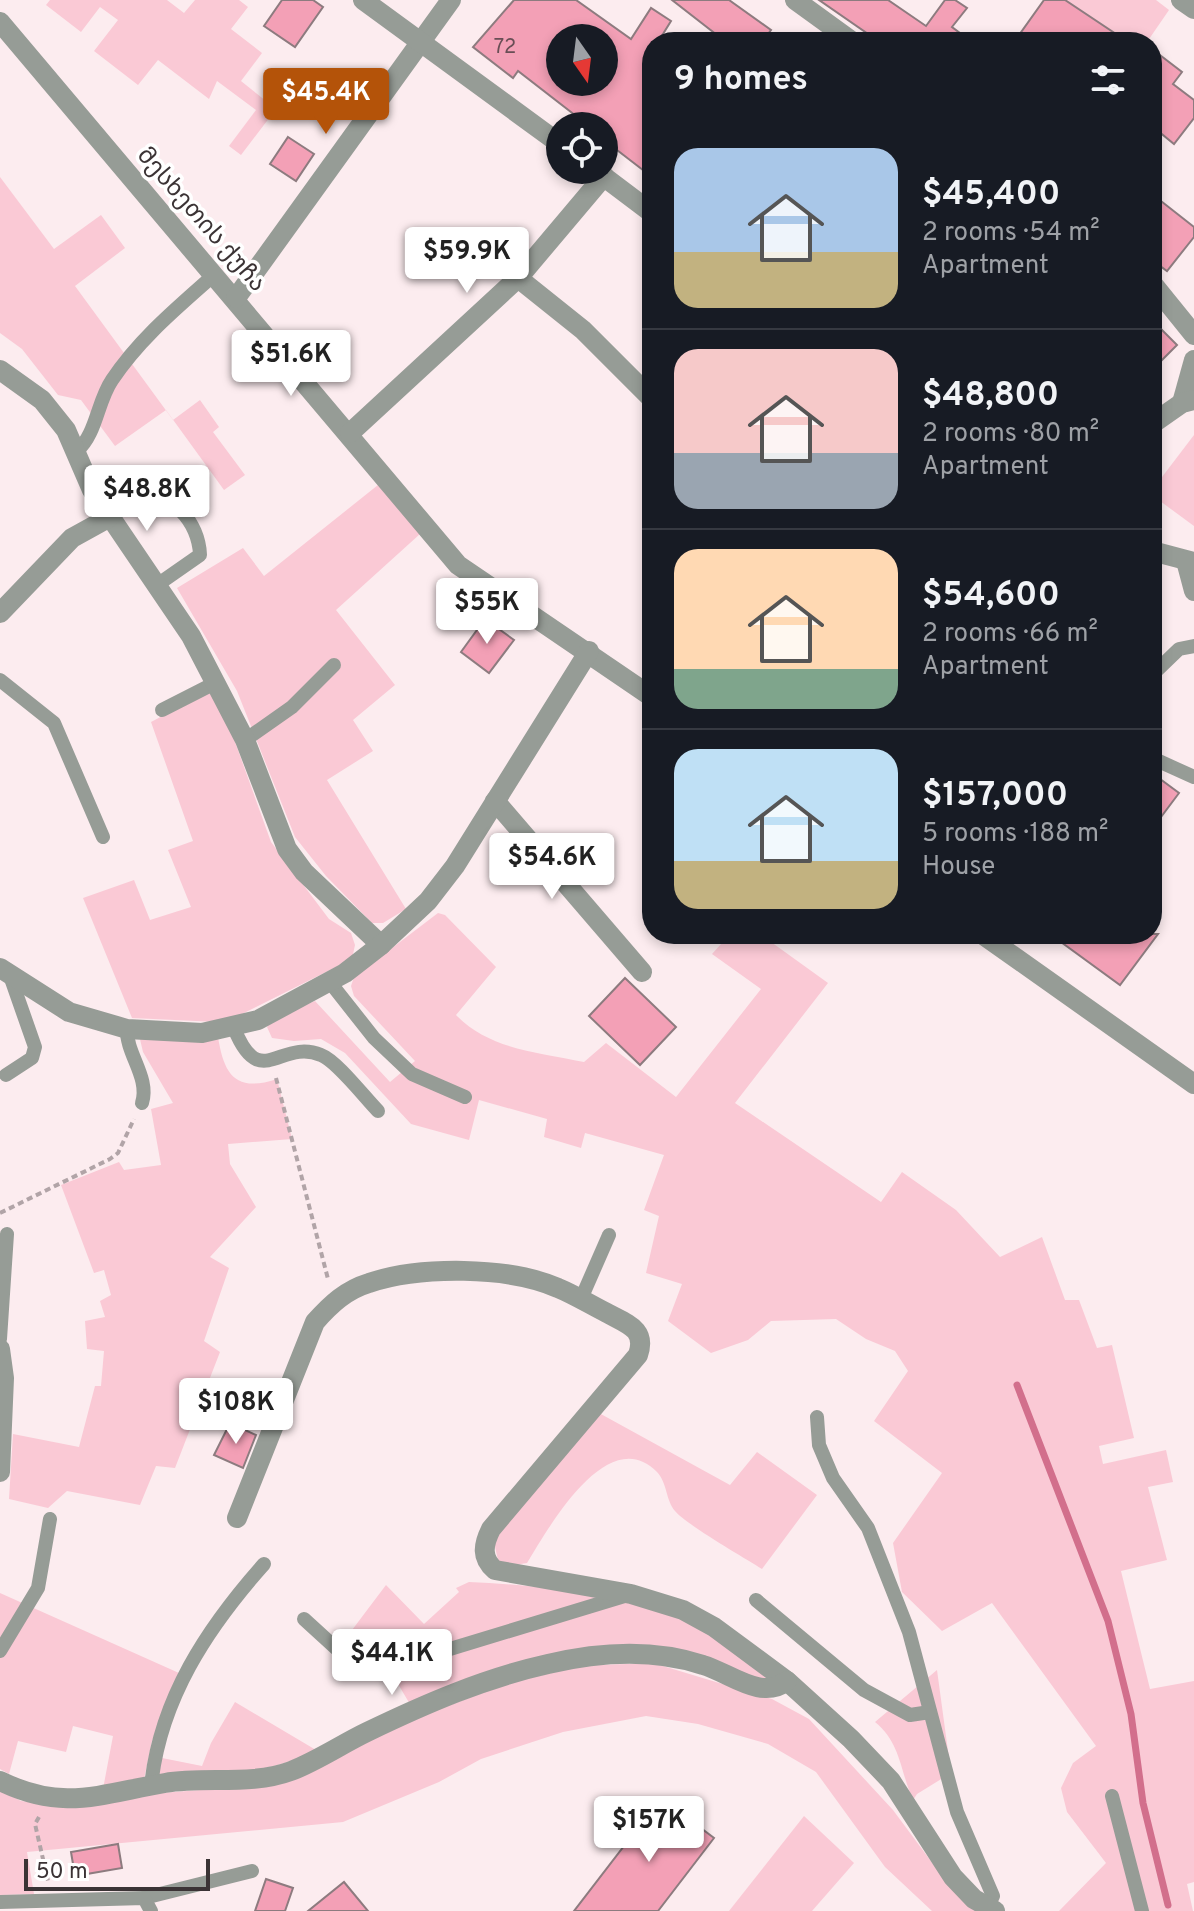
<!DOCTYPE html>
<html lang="en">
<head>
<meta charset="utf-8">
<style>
  body { margin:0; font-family:Overpass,"Noto Sans Georgian",sans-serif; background:#242831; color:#f1f3f6; height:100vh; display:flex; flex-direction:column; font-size:30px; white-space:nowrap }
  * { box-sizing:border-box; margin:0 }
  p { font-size:26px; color:#9ea1a6 }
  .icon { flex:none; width:44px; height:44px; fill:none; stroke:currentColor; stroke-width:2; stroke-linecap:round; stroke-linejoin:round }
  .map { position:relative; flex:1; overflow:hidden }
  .sheet { position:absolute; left:642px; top:32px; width:520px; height:912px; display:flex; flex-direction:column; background:#171b24; border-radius:32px; box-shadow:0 4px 12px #0003 }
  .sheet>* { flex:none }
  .needle { width:52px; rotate:166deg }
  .controls { position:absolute; left:546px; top:24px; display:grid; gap:16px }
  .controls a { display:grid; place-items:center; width:72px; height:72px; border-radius:50%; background:#171b24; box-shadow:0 4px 12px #0003; font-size:40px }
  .scale { position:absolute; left:24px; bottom:20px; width:186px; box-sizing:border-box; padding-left:8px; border:4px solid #3b3335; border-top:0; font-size:22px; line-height:28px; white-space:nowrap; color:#3b3335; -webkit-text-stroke:6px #fff; paint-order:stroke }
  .price { position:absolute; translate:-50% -68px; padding:0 18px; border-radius:8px; background:#fff; color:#222; font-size:26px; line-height:52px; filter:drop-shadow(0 2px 4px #0008) }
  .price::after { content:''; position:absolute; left:50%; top:48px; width:24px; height:18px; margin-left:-12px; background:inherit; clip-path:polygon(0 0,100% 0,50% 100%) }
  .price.on { background:#b45309; color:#fff }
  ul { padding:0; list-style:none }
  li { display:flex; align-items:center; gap:24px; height:200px; padding:0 32px }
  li+li { border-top:2px solid #363941 }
  li span { display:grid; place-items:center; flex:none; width:224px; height:160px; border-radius:24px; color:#555 }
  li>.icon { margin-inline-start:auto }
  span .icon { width:96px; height:96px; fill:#fffc; stroke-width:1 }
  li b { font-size:34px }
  h2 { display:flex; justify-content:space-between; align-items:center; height:96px; padding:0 32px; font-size:34px }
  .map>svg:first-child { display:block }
</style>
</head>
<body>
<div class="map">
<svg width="1194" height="1911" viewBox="0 0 1194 1911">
  <rect width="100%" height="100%" fill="#fcecef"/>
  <g fill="#fac9d5">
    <path d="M 50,0 L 167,0 L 184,13 L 195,0 L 239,0 L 248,7 L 231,29 L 262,53 L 241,81 L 276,109 L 241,155 L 229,146 L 256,110 L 217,81 L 209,99 L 158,60 L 138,85 L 94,51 L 118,20 L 100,7 L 81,32 L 46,5 Z"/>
    <path d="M 1051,0 L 1156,0 L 1169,10 L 1147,42 L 1108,42 Z"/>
    <path d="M 0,177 L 54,249 L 101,215 L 125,248 L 75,286 L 173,420 L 200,400 L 219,427 L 213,432 L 245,475 L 224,490 L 166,410 L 115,446 L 81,400 L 58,395 L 22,349 L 0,333 Z"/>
    <path d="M 1194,435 L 1194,526 L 1160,501 L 1159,481 Z"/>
    <path d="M 378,485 L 420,534 L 336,610 L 395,685 L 353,720 L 373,751 L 327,780 L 406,909 L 383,923 L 372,923 L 326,876 L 295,837 L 237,691 L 177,588 L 243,548 L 264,576 Z"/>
    <path d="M 210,691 L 229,725 L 271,842 L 329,919 L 351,933 L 355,945 L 352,959 L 238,1016 L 217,1022 L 132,1018 L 83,898 L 134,880 L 150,920 L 191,907 L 168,850 L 193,841 L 151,722 Z"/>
    <path d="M 438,913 L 445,915 L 496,967 L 456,1015 C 490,1050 538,1052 584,1062 L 606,1043 L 676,1097 L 761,989 L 712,954 L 730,934 L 760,934 L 828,983 L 735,1103 L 881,1202 L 902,1172 L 956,1210 L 1000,1257 L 1042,1237 L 1065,1300 L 1079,1300 L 1097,1348 L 1112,1345 L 1134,1438 L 1099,1446 L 1103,1464 L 1166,1450 L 1173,1482 L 1148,1487 L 1167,1560 L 1121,1571 L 1150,1689 L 1194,1681 L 1194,1882 L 1187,1884 L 1193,1911 L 1059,1911 L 1106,1863 L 1067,1812 L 1061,1788 L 1073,1763 L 1096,1746 L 992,1603 L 942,1631 L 902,1592 L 893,1543 L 942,1473 L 874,1421 L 908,1371 L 895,1351 L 866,1339 L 836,1319 L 771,1321 L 748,1340 L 711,1353 L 668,1321 L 682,1284 L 646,1273 L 659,1216 L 644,1210 L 664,1155 L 585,1133 L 581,1148 L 544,1137 L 547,1119 L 479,1100 L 469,1140 L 411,1124 L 345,1053 L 321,1039 L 294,1041 L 272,1038 L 267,1027 L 274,1018 L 315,1001 L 390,1082 L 415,1061 L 354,996 L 351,986 L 354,977 Z"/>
    <path d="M 139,1035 L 218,1037 C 224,1074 235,1093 277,1079 L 292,1139 L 228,1144 L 230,1164 L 256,1207 L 210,1257 L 229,1268 L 204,1341 L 220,1352 L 175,1468 L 156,1466 L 140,1505 L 67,1491 L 48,1508 L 9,1499 L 13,1434 L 79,1447 L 95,1386 L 101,1386 L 104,1351 L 87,1349 L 85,1321 L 105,1317 L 100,1301 L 111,1295 L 104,1270 L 94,1273 L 61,1185 L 119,1162 L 124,1170 L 161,1165 L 151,1109 L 173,1103 L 143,1052 Z"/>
    <path d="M 599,1413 L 730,1485 L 757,1452 L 817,1495 L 762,1569 C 743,1557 687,1525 675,1511 C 666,1501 667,1482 657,1472 C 608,1422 549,1527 527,1563 L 508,1566 L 498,1560 L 493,1538 Z"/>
    <path d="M 469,1582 C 540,1585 634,1595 698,1627 C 721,1638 743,1658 764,1672 L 770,1683 L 659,1646 L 411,1706 L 384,1660 L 367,1661 L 343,1642 L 386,1585 L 424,1624 L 459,1592 L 456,1588 Z"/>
    <path d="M 0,1593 L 179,1673 L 152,1741 L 144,1779 L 103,1789 L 113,1736 L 73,1726 L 66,1752 L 18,1741 L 9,1774 L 0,1769 Z"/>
    <path d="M 653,1663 L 772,1699 L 809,1719 L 893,1810 L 939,1872 L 976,1911 L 932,1911 L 885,1867 L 816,1772 L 768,1744 L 698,1724 L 646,1716 L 563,1732 L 481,1759 L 439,1782 L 343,1822 L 27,1852 L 34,1894 L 0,1895 L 0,1790 L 21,1801 L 59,1805 L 148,1794 L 266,1785 L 421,1716 L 498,1687 L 571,1666 Z"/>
    <path d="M 937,1670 L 951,1773 L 917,1794 L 913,1800 C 900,1771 901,1743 875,1722 Z"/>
    <path d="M 235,1702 L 316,1750 C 262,1777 217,1774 157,1778 L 157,1757 L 202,1766 L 211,1743 Z"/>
    <path d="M 804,1816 L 854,1863 L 812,1911 L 729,1911 Z"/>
  </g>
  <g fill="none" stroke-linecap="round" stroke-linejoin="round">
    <path stroke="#d26f8c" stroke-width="7" d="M 1017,1385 L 1108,1621 L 1131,1714 L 1143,1803 L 1168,1905"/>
  </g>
  <g fill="#f3a0b6" stroke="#8d7b7f" stroke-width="2" fill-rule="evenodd">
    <path d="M 282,0 L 313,0 L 323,7 L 295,47 L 264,26 Z"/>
    <path d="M 514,0 L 576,0 L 631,39 L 651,8 L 671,21 L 658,42 L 652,42 L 652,51 L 645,61 L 652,66 L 652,177 L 604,140 L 604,126 L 589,126 L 518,71 L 513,78 L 473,47 ZM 560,38 L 604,38 L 604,82 L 560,82 Z"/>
    <path d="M 672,0 L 729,0 L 771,30 L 762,42 L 726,42 Z"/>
    <path d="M 819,0 L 888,0 L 926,26 L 945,0 L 955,0 L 967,8 L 952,27 L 972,42 L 866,42 L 868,34 Z"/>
    <path d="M 1044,0 L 1065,0 L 1128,42 L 1014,42 Z"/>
    <path d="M 1152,49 L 1182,72 L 1173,84 L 1194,100 L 1194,118 L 1174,144 L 1152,126 Z"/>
    <path d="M 288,137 L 314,154 L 296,181 L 270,164 Z"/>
    <path d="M 1152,194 L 1194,227 L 1194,237 L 1167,271 L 1152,260 Z"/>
    <path d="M 1152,320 L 1177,345 L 1152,370 Z"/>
    <path d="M 485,619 L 514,640 L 489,673 L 461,652 Z"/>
    <path d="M 1152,773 L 1179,793 L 1152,829 Z"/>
    <path d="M 1050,934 L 1158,934 L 1120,985 Z"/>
    <path d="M 625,978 L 676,1027 L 640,1065 L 589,1016 Z"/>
    <path d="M 230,1423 L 256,1435 L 243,1468 L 214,1455 Z"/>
    <path d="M 661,1798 L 714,1838 L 658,1911 L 574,1911 Z"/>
    <path d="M 118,1844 L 122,1868 L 75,1876 L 71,1852 Z"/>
    <path d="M 266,1879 L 293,1888 L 285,1911 L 255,1911 Z"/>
    <path d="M 344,1882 L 368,1911 L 308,1911 Z"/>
  </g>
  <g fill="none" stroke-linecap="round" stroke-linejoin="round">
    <g stroke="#b1a4a7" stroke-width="4" stroke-dasharray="6 4" stroke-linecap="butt">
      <path d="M 276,1078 L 328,1279"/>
      <path d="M 0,1213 L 110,1159 L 118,1153 L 134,1119"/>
      <path d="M 39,1817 L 35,1824 L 48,1881"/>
    </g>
    <g stroke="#969c96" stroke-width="14">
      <path d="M 77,451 C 97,433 97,402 112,380 C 140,338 178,307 215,274"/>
      <path d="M 110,517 C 118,511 127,503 137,500 C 172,489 199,523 200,555 L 157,585"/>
      <path d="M 1152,675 L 1179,649 L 1194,646"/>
      <path d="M 0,680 L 54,723 L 103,837"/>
      <path d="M 162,710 L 217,682"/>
      <path d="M 245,740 L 292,707 L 334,665"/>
      <path d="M 1152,758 L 1194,777"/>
      <path d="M 329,981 L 374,1038 L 412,1074 L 465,1097"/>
      <path d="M 234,1028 C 260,1093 280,1038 321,1055 C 337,1061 365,1098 378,1111"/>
      <path d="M 127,1029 C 126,1054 150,1077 142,1103"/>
      <path d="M 6,1075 L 32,1058 L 35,1047 L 8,970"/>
      <path d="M 581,1299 L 609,1235"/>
      <path d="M 0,1339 L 7,1234"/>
      <path d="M 817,1417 L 819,1445 L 833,1478 L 868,1528 L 909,1632 L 957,1812 L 993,1896 L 989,1905"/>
      <path d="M 756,1600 L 864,1690 L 910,1715 L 930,1712"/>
      <path d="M 304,1619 L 350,1661 L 381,1670 L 631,1594"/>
      <path d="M 0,1651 L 38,1588 L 50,1519"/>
      <path d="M 151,1786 C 160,1699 207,1628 264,1564"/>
      <path d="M 1112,1796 L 1142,1911"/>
      <path d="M 144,1898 L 252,1871"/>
      <path d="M 0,1902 L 144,1898 L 151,1911"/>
    </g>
    <g stroke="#969c96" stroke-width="20">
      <path d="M 795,0 L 853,42"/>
      <path d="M 1181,0 L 1194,9"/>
      <path d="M 0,22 L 458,565 L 652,697"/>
      <path d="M 518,278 L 583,330 L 652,399"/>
      <path d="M 1152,283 L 1194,335"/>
      <path d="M 236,298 L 451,0"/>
      <path d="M 0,370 L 42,400 L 66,430 L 92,490 L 191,636 L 245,740 L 287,849 L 304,872 L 381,945"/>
      <path d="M 350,433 L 518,278 L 604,176"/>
      <path d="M 0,613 L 72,538 L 110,517"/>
      <path d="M 495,801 L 642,972"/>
      <path d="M 982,934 L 1194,1084"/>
      <path d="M 0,968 L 69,1012 L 127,1029 L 202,1033 L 258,1020 L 345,973 L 381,945 L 428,901 L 455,866 L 589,651"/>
      <path d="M 0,1349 L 4,1378 L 0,1472"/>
      <path d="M 237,1518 L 315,1322 C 331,1304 346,1290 369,1283 C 420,1266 508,1266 558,1288 C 575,1295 591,1305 607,1313 C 627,1324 647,1329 638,1355 L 491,1529 C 483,1545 481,1558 495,1570 L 631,1594 L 683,1610 L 714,1627 L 787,1681 L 851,1739 L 891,1781 L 953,1877 L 974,1899 L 995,1911"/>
      <path d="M 0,1781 C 63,1812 100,1794 165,1783 C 206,1776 251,1786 291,1771 C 317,1761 342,1744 367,1732 C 425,1704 485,1678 548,1664 C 599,1652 652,1648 703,1665 C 730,1673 761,1701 787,1681"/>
    </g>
    <g stroke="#969c96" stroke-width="20">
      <path d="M 363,0 L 560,144"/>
      <path d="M 595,170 L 652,213"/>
      <path d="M 1182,403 L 1194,360"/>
      <path d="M 1152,424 L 1182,403 L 1194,400"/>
      <path d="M 1152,551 L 1194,562"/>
      <path d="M 1186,561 L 1194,591"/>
    </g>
  </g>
  <g text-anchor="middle" stroke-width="7" stroke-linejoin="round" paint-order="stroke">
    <g font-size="20" fill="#694e55">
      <text x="505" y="53">72</text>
    </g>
    <g font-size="24" fill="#3b3335" stroke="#fff">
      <text transform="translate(202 219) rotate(49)" y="8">მესხეთის ქუჩა</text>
    </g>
  </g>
</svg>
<div class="controls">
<a><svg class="needle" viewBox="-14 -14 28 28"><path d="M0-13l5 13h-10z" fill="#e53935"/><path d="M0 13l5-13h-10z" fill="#9ea1a6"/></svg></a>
<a><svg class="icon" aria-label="locate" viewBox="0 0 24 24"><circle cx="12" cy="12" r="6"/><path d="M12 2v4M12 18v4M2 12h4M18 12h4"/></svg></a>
</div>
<div class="scale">50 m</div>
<b class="price on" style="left:326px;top:136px">$45.4K</b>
<b class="price" style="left:467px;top:295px">$59.9K</b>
<b class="price" style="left:291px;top:398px">$51.6K</b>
<b class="price" style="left:147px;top:533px">$48.8K</b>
<b class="price" style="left:487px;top:646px">$55K</b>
<b class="price" style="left:552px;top:901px">$54.6K</b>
<b class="price" style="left:236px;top:1446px">$108K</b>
<b class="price" style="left:392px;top:1697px">$44.1K</b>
<b class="price" style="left:649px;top:1864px">$157K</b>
<section class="sheet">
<h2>9 homes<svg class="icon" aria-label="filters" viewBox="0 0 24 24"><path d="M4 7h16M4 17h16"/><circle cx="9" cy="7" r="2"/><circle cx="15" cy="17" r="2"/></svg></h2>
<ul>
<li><span style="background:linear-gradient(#a9c7e8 65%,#c2b280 0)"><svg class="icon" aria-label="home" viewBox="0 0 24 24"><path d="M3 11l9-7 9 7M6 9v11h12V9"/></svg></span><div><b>$45,400</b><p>2 rooms · 54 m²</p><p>Apartment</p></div></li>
<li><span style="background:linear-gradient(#f6c9c9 65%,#9aa5b1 0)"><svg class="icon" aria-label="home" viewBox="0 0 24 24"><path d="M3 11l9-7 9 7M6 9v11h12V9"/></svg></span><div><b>$48,800</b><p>2 rooms · 80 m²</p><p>Apartment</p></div></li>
<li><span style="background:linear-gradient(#ffd9b3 75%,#7fa58c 0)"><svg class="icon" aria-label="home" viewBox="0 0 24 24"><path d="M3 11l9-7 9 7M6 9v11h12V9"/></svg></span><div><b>$54,600</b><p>2 rooms · 66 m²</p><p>Apartment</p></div></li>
<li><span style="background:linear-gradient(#bfe0f5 70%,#c2b280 0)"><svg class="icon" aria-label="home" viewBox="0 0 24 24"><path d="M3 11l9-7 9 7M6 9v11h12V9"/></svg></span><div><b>$157,000</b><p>5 rooms · 188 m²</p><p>House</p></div></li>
</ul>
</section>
</div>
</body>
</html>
